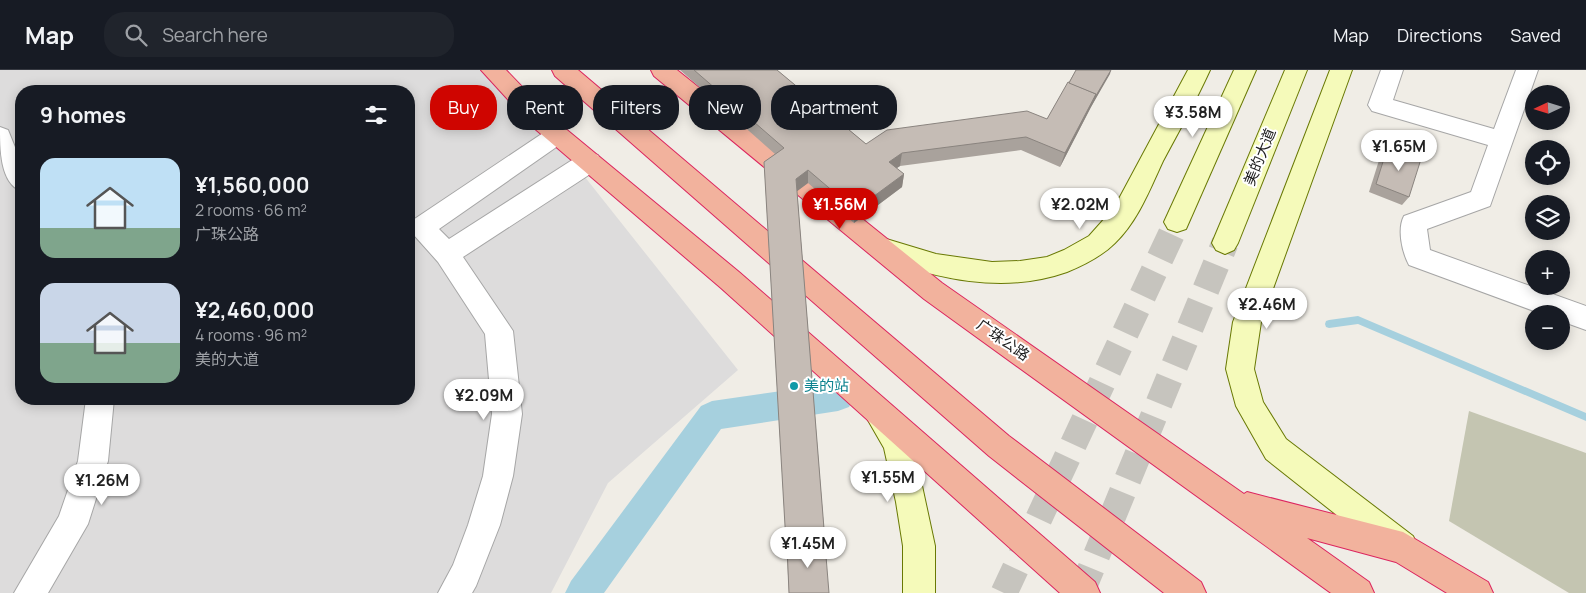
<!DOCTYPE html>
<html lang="en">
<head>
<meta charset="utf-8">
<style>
  body { margin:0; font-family:Manrope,"Noto Sans SC",sans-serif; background:#20242c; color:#f1f3f6; height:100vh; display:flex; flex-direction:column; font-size:19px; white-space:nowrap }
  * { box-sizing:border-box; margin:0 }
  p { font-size:16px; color:#9ea1a6 }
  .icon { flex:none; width:28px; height:28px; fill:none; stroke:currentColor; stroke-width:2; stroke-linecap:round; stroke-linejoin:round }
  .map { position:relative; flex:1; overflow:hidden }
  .side { position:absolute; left:15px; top:15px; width:400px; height:320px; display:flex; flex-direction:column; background:#171b24; border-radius:20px; box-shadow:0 2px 12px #0003 }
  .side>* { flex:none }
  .banner { position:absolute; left:430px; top:15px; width:475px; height:45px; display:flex; gap:10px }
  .needle { width:32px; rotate:266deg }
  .fabs { position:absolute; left:1525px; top:15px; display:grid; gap:10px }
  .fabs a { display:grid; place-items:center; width:45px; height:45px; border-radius:50%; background:#171b24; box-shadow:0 2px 12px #0003; font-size:25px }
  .price { position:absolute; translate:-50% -42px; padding:0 11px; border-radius:18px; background:#fff; color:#222; font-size:16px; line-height:32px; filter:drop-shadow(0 1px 2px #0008) }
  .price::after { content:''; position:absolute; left:50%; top:30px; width:15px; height:11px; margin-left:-8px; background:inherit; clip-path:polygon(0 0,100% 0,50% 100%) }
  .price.current { background:#cf0500; color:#fff }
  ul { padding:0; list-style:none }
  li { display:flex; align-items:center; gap:15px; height:125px; padding:0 25px }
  li span { display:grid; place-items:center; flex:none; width:140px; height:100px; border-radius:15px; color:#555 }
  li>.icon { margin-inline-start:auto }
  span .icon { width:60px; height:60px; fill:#fffc; stroke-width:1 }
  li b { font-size:21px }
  h2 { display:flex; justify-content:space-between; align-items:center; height:60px; padding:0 25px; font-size:21px }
  .pill { padding:0 18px; border-radius:20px; background:#171b24; box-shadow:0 2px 12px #0003; font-size:18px; line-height:45px }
  .pill.current { background:#cf0500; color:#fff }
  header { display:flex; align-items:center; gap:30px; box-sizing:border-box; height:70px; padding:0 25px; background:#171b24; border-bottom:1px solid #363941 }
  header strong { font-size:24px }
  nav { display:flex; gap:28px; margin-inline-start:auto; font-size:18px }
  .search { width:350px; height:45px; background:#20242c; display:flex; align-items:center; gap:12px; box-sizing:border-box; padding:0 18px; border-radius:20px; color:#9ea1a6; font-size:19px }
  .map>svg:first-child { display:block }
</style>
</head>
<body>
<header>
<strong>Map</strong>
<div class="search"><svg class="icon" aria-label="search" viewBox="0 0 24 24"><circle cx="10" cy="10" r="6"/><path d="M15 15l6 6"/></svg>Search here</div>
<nav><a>Map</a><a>Directions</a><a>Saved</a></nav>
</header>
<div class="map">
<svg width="1586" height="523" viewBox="0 0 1586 523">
  <rect width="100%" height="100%" fill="#f0ede6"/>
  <path fill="#dddcdc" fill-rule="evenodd" d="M 0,0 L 500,0 L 738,300 L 608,413 L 551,523 L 0,523 ZM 21,21 L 409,21 L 409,329 L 21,329 Z"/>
  <path fill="#c4c5b1" d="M 1469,341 L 1586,383 L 1586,523 L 1569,523 L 1449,451 Z"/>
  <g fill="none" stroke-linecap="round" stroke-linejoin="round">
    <path fill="#a6d0de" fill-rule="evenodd" d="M 1358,246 L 1586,343 L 1586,351 L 1358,254 L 1329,258 L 1326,257 L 1325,254 L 1326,251 L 1329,250 Z"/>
    <path fill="#a6d0de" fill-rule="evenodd" d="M 838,313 L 849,317 L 854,327 L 849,337 L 838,341 L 721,359 L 604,523 L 565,523 L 571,511 L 701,336 L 712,331 Z"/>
    <g stroke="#c6c4be" stroke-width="27" stroke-dasharray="27 14" stroke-linecap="butt">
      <path d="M 1004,523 L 1177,152"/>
      <path d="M 1081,523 L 1225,173"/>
    </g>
    <defs>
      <g id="minor">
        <path d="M 1381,0 L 1403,0 L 1393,30 L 1494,59 L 1516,0 L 1538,0 L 1490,136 L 1427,159 L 1430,180 L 1586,236 L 1586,260 L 1561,251 L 1561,244 L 1542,244 L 1409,195 C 1402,182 1397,159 1404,146 L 1471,122 L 1488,75 L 1372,41 L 1368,35 Z"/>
        <path d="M 557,56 L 565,59 L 569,65 L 565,71 L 439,159 L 449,169 L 580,85 L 589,83 L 598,85 L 601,92 L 598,99 L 463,187 L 513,261 L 522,344 L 513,406 L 500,455 L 476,516 L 472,523 L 438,523 L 453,495 L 468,455 L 483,406 L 492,344 L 485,264 L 438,192 L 413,164 L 409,157 L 413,150 L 549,59 Z"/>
        <path d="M 0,57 L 8,60 L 21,92 L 21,121 C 0,113 0,79 0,57 Z"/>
        <path d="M 86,329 L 114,329 L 108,391 L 88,454 L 48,523 L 14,523 L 59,446 L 78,391 Z"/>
      </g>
      <g id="secondary">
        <path d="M 1188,0 L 1210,0 C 1196,31 1179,61 1163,91 C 1150,119 1138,151 1115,173 C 1102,186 1084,195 1067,202 C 1002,225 937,208 874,187 L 870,179 L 874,171 L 883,168 L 936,184 L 992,192 L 1020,191 L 1047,187 L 1064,180 L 1089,166 L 1114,138 Z"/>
        <path d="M 1234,0 L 1256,0 L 1186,159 L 1177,162 L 1168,159 L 1164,152 Z"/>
        <path d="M 1285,0 L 1307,0 L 1238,173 L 1234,180 L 1225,184 L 1216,180 L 1212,173 Z"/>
        <path d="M 1330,0 L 1352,0 L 1261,252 L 1254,299 L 1263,332 L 1286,369 L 1413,466 L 1418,477 L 1413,488 L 1402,493 L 1391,488 L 1266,389 L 1236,336 L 1226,299 L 1233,252 Z"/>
        <path d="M 880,332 L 890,336 L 913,374 L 935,476 L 935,523 L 903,523 L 903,476 L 896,432 L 884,378 L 865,345 L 870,336 Z"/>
      </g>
      <g id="trunk">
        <path d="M 481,0 L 506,0 L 550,46 L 739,202 L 1095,512 L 1100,523 L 1060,523 L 721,218 L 534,58 Z"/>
        <path d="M 552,0 L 578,0 L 1009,366 L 1201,512 L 1206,523 L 1164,523 L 989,386 L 555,6 Z"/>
        <path d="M 651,0 L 677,0 L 942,213 L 1244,424 L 1247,422 L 1403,462 L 1488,512 L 1493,523 L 1447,523 L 1396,492 L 1307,468 L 1369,512 L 1374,523 L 1331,523 L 924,229 L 654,6 Z"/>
      </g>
    </defs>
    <use href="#minor" stroke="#a6a6a6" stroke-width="2"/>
    <use href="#secondary" stroke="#697904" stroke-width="2"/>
    <use href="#trunk" stroke="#dc255f" stroke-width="2"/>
    <use href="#minor" fill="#fff" fill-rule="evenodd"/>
    <use href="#secondary" fill="#f5faba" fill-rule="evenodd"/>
    <use href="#trunk" fill="#f2b29d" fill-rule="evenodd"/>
  </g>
  <g fill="#a9a29c">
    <path d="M 680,0 L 777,0 L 866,74 L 1047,49 L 1076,0 L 1111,0 L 1091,37 L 1060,97 L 1021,80 L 900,96 L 896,98 L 904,104 L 902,117 L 854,153 L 808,113 L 797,121 L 825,471 L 825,474 L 789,523 L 764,92 L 775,84 Z"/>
    <path d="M 1388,76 L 1409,127 L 1402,135 L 1369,122 L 1381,84 Z"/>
  </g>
  <g fill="#8a847f">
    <path d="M 1111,0 L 1110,4 L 1091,37 L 1060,97 L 1065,83 L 1096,24 Z"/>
    <path d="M 902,83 L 900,96 L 887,105 L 889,92 Z"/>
    <path d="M 808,100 L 808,113 L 796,122 L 796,109 Z"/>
    <path d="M 904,104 L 902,117 L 854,153 L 855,140 Z"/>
  </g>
  <g fill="#c5bcb5" stroke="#8a847f">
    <path d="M 694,0 L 777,0 L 866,74 L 887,60 L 1027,41 L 1047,49 L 1068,12 L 1096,24 L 1065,83 L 1026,67 L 902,83 L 889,92 L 904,104 L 855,140 L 808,100 L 796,109 L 825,471 L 786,473 L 764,92 L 784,78 Z"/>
    <path d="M 1076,0 L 1111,0 L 1094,29 L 1096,24 L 1069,13 Z"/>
    <path d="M 1388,76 L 1421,89 L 1409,127 L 1376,114 Z"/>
    <path d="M 825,474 L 829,523 L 789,523 L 787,476 Z"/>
  </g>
  <circle fill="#0f9aa8" stroke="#fff" stroke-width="2" cx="794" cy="316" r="5"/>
  <g text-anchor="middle" stroke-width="4" stroke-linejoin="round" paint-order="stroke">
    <g font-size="15" fill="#1f1f1f" stroke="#fff">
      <text transform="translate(1260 87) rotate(-68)" y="5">美的大道</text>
      <text transform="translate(1003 270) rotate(35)" y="5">广珠公路</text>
    </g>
    <g font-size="15" fill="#0d838f" stroke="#fff" text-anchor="start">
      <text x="804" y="321">美的站</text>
    </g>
  </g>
</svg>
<div class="fabs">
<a><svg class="needle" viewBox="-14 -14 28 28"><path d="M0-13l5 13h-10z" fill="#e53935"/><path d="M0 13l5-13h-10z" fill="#9ea1a6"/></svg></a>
<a><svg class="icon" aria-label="locate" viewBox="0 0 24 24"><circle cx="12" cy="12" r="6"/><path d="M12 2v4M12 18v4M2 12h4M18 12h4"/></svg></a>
<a><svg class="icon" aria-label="layers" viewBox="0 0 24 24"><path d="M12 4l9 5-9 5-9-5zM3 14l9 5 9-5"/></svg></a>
<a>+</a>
<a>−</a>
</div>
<b class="price" style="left:1193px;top:68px">¥3.58M</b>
<b class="price" style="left:1399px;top:102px">¥1.65M</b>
<b class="price current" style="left:840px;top:160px">¥1.56M</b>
<b class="price" style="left:1080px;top:160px">¥2.02M</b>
<b class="price" style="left:1267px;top:260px">¥2.46M</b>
<b class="price" style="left:484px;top:351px">¥2.09M</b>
<b class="price" style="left:888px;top:433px">¥1.55M</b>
<b class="price" style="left:102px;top:436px">¥1.26M</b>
<b class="price" style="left:808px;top:499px">¥1.45M</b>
<div class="banner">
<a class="pill current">Buy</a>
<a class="pill">Rent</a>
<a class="pill">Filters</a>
<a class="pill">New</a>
<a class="pill">Apartment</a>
</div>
<section class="side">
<h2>9 homes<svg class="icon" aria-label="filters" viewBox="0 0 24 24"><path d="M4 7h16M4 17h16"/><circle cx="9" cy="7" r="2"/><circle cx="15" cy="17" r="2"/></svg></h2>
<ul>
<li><span style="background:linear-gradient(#bfe0f5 70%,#7fa58c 0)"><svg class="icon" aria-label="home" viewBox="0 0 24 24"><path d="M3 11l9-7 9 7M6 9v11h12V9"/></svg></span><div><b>¥1,560,000</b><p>2 rooms · 66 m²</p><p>广珠公路</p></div></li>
<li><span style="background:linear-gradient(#c9d6e8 60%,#7fa58c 0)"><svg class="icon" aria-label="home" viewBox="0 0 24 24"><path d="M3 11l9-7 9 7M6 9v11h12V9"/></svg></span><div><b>¥2,460,000</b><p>4 rooms · 96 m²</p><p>美的大道</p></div></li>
</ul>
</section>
</div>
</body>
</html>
